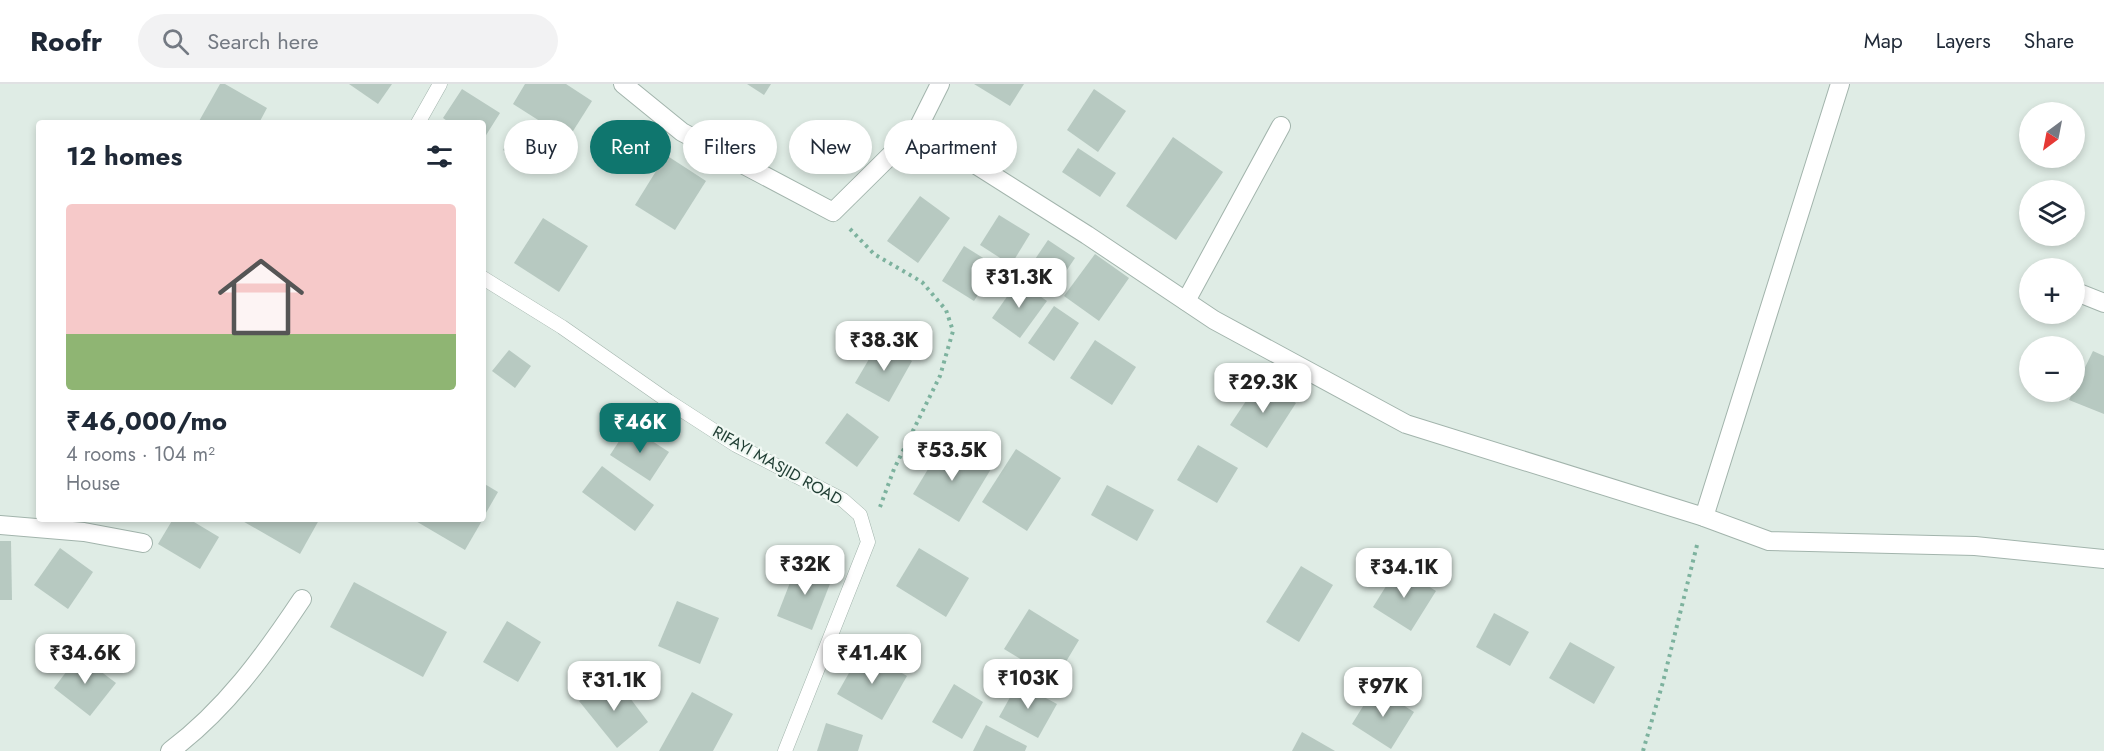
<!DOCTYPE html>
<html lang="en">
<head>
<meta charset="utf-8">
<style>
  body { margin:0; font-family:Jost,sans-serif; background:#f2f2f3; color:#1f2937; height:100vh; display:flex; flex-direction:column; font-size:22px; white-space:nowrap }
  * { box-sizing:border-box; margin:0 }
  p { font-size:20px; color:#747a83 }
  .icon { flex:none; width:33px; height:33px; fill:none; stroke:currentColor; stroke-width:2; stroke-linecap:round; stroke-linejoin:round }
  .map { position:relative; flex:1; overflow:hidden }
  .sheet { position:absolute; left:36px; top:36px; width:450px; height:402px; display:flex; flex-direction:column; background:#fff; border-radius:6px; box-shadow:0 3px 9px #0003 }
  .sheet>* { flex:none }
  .top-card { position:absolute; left:504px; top:36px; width:570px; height:54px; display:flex; gap:12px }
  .needle { width:39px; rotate:212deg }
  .controls { position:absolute; left:2019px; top:18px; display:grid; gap:12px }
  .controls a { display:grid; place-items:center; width:66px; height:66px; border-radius:50%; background:#fff; box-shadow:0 3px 9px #0003; font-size:30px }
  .price { position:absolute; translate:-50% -51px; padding:0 14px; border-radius:12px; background:#fff; color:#222; font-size:20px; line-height:39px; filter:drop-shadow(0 2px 3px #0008) }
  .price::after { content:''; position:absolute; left:50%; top:36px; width:18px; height:14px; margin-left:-9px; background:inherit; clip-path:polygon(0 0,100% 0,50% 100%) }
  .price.active { background:#0f766e; color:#fff }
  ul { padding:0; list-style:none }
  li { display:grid; align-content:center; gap:12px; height:318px; padding:0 30px }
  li+li { border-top:2px solid #e0e1e3 }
  li span { display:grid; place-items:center; height:186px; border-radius:6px; color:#555 }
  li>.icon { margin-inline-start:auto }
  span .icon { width:108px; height:108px; fill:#fffc; stroke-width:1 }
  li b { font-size:26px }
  h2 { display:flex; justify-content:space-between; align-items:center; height:72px; padding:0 30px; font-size:26px }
  .pill { padding:0 21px; border-radius:27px; background:#fff; box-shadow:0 3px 9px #0003; font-size:21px; line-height:54px }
  .pill.active { background:#0f766e; color:#fff }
  header { display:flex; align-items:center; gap:36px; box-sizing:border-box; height:84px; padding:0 30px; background:#fff; border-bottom:2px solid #e0e1e3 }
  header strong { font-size:28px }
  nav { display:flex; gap:33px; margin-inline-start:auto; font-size:21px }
  .search { width:420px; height:54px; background:#f2f2f3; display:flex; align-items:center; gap:15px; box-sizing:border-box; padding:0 21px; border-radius:33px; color:#747a83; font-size:22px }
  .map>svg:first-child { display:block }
</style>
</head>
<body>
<header>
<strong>Roofr</strong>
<div class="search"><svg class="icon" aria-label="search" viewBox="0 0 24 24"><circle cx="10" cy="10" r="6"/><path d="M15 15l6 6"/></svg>Search here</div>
<nav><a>Map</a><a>Layers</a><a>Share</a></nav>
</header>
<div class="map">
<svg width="2104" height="667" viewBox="0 0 2104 667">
  <rect width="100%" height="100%" fill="#dfece5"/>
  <g fill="#b7c9c1">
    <path d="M 220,0 L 225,0 L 267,24 L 259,39 L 198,39 Z"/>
    <path d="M 349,0 L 392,0 L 378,20 Z"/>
    <path d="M 525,0 L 566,0 L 592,17 L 568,55 L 513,20 Z"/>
    <path d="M 747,0 L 771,0 L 764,11 Z"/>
    <path d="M 974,0 L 1024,0 L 1010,22 Z"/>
    <path d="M 462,5 L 500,29 L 483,56 L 483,39 L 450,39 L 443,34 Z"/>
    <path d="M 1094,5 L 1126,27 L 1098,68 L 1067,46 Z"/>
    <path d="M 520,39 L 557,63 L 541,90 L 503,66 Z"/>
    <path d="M 1173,53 L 1223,88 L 1176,156 L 1126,122 Z"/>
    <path d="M 1078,64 L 1116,89 L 1100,113 L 1062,88 Z"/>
    <path d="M 666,71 L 706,97 L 675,146 L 635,121 Z"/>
    <path d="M 920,112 L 950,134 L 918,179 L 887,157 Z"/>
    <path d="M 999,131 L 1030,150 L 1011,181 L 980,161 Z"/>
    <path d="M 543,134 L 588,162 L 559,208 L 514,179 Z"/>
    <path d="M 1048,156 L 1075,174 L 1054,205 L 1027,187 Z"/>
    <path d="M 964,162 L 996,182 L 974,217 L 942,197 Z"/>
    <path d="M 1095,170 L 1129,194 L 1099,237 L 1064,212 Z"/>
    <path d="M 1018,197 L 1047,217 L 1020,254 L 992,234 Z"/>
    <path d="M 1054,222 L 1079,239 L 1054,277 L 1028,259 Z"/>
    <path d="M 1095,256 L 1136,283 L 1112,321 L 1070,294 Z"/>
    <path d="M 879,258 L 912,277 L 889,318 L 855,299 Z"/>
    <path d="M 509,266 L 531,282 L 515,304 L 492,287 Z"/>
    <path d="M 2093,267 L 2104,272 L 2104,330 L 2069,316 Z"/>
    <path d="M 1260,296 L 1296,319 L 1267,364 L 1230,341 Z"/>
    <path d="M 847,329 L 879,353 L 857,383 L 825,359 Z"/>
    <path d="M 629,342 L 669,368 L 650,397 L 610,371 Z"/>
    <path d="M 945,357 L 991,385 L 959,438 L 913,410 Z"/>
    <path d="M 1198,361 L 1238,384 L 1217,419 L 1177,396 Z"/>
    <path d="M 1016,365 L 1061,394 L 1027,447 L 982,418 Z"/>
    <path d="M 602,382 L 654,421 L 635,447 L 582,408 Z"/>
    <path d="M 483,399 L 498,408 L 483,434 Z"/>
    <path d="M 1107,401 L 1154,426 L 1137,457 L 1091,431 Z"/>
    <path d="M 173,435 L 189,435 L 219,453 L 200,485 L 158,460 Z"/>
    <path d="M 239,435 L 317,435 L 319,436 L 300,470 Z"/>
    <path d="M 415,435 L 483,435 L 465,466 L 414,436 Z"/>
    <path d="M 0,457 L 11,457 L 12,516 L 0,516 Z"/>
    <path d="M 60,464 L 93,488 L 68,525 L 34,501 Z"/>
    <path d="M 919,464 L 969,494 L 946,533 L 896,502 Z"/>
    <path d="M 798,478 L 833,492 L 812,546 L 777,532 Z"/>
    <path d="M 1301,482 L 1333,501 L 1299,558 L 1266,538 Z"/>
    <path d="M 1398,483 L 1436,507 L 1411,547 L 1373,523 Z"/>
    <path d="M 354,498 L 447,548 L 423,593 L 330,543 Z"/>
    <path d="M 677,517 L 719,534 L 700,580 L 658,562 Z"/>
    <path d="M 1029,525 L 1079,556 L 1055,596 L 1004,565 Z"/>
    <path d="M 1494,529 L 1529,548 L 1510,582 L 1476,563 Z"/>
    <path d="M 507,537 L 541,558 L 518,598 L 483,578 Z"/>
    <path d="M 1570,558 L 1615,583 L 1594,620 L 1549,594 Z"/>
    <path d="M 862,566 L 907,592 L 882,636 L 837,610 Z"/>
    <path d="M 79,571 L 116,599 L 90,632 L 54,604 Z"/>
    <path d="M 615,594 L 648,638 L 617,664 L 579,617 Z"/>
    <path d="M 1018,599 L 1057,620 L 1038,654 L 999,633 Z"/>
    <path d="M 954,600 L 983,618 L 962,655 L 932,638 Z"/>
    <path d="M 1375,603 L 1414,628 L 1391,665 L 1352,640 Z"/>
    <path d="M 692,608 L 733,630 L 713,667 L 659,667 Z"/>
    <path d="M 826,639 L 863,651 L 858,667 L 817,667 Z"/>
    <path d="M 986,641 L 1027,662 L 1025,667 L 973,667 Z"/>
    <path d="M 1302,648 L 1335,667 L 1292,667 Z"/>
  </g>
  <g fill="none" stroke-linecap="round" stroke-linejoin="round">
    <defs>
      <g id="service">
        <path d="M 418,39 L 440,0"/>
        <path d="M 483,194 L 562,243 L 668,317 L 736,361 L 843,416 L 860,431 L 868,458 L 785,667"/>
      </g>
      <g id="minor">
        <path d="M 623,0 L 682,48 L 833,128 L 918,44 L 1087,151 L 1214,236 L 1406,340 L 1704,433 L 1769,457 L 1975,462 L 2104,475"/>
        <path d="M 918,44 L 940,0"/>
        <path d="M 2074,207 L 2104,219"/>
        <path d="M 1186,217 L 1281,42"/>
        <path d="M 1704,433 L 1840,0"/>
        <path d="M 0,441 L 84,448 L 143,459"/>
        <path d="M 170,667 C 225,626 264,572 302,515"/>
      </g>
    </defs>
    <use href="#service" stroke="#a2b4ac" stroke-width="15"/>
    <use href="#minor" stroke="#a2b4ac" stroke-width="20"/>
    <g stroke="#7db29e" stroke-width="4" stroke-dasharray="3 4.5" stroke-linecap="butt">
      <path d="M 850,145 L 874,170 L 922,198 L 946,226 L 953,247 L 940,292 L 894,385 L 880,423"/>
      <path d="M 1643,667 L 1663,598 L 1698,457"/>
    </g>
    <use href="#service" stroke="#fff" stroke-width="14"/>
    <use href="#minor" stroke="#fff" stroke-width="18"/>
  </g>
  <g text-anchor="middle" stroke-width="4.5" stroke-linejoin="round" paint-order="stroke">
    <g font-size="16" fill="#1f3d33" stroke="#f0f8f3">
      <text transform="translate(778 381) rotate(29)" y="6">RIFAYI MASJID ROAD</text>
    </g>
  </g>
</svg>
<div class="controls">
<a><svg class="needle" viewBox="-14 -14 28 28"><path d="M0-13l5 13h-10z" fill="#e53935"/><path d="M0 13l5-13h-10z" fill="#747a83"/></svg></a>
<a><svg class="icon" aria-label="layers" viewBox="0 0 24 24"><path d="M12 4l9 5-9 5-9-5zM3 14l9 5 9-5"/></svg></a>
<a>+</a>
<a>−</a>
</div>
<b class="price" style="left:1019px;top:225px">₹31.3K</b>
<b class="price" style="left:884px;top:288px">₹38.3K</b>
<b class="price" style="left:1263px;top:330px">₹29.3K</b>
<b class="price active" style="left:640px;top:370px">₹46K</b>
<b class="price" style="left:952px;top:398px">₹53.5K</b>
<b class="price" style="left:805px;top:512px">₹32K</b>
<b class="price" style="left:1404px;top:515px">₹34.1K</b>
<b class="price" style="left:85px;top:601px">₹34.6K</b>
<b class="price" style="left:872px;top:601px">₹41.4K</b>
<b class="price" style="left:1028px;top:626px">₹103K</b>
<b class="price" style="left:614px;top:628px">₹31.1K</b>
<b class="price" style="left:1383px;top:634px">₹97K</b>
<div class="top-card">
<a class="pill">Buy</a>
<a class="pill active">Rent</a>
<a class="pill">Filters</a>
<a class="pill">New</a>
<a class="pill">Apartment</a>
</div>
<section class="sheet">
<h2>12 homes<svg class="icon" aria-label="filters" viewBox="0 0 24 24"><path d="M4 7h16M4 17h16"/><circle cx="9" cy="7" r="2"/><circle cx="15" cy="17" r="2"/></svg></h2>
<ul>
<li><span style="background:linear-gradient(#f6c9c9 70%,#8fb573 0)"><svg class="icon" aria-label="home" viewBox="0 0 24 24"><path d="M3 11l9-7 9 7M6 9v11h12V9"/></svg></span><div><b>₹46,000/mo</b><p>4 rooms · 104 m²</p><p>House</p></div></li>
</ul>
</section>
</div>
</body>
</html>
